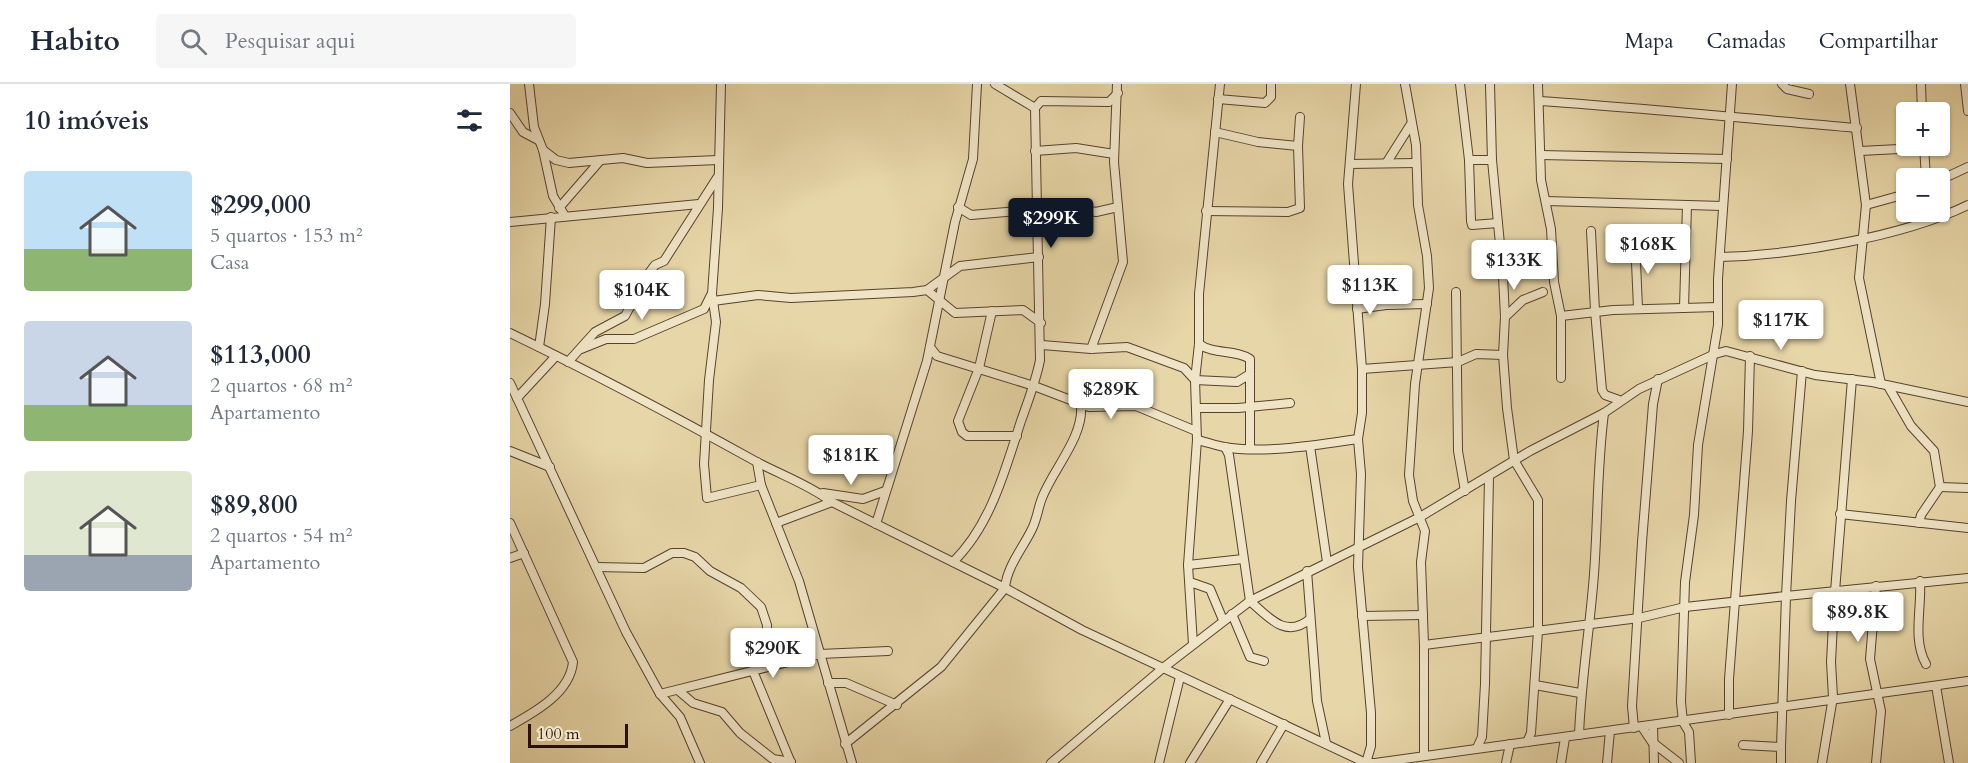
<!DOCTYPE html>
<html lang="pt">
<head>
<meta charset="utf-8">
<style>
  body { margin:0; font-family:Cardo,serif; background:#f6f6f7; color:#1f2937; height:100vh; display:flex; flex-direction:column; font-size:22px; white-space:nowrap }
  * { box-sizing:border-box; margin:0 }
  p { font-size:20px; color:#747a83 }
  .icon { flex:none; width:33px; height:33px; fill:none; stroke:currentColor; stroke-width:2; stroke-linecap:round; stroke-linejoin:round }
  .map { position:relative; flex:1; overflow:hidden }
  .details { display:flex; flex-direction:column; background:#fff; width:510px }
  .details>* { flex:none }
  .buttons { position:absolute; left:1386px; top:18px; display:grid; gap:12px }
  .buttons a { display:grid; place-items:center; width:54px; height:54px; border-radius:6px; background:#fff; box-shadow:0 2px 4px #0004; font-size:30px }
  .scale { position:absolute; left:18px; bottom:15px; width:100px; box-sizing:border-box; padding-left:6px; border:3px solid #291104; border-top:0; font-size:16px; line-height:21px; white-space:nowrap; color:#291104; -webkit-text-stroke:4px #efe4c6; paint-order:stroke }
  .price { position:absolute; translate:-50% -51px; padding:0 14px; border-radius:6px; background:#fff; color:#222; font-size:20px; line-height:39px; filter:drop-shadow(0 2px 3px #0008) }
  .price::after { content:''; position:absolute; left:50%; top:36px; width:18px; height:14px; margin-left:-9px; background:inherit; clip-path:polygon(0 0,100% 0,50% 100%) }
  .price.active { background:#111827; color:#fff }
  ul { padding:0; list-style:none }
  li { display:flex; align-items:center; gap:18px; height:150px; padding:0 24px }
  li span { display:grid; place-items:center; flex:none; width:168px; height:120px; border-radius:6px; color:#555 }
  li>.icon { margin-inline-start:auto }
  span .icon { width:72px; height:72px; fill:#fffc; stroke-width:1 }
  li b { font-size:26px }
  h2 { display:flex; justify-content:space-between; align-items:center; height:72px; padding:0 24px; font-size:26px }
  header { display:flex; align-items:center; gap:36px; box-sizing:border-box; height:84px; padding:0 30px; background:#fff; border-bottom:2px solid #e0e1e3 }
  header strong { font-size:28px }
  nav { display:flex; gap:33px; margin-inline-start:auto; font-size:21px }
  .search { width:420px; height:54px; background:#f6f6f7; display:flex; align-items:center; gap:15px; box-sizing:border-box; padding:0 21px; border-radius:6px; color:#747a83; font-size:22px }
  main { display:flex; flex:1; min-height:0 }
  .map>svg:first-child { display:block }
</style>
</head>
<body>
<header>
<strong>Habito</strong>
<div class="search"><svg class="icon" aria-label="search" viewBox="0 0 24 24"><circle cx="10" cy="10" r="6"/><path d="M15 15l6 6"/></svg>Pesquisar aqui</div>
<nav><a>Mapa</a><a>Camadas</a><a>Compartilhar</a></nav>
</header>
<main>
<section class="details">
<h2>10 imóveis<svg class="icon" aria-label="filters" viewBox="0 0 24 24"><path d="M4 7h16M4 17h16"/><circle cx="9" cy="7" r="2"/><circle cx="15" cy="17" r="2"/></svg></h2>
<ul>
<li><span style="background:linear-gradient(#bfe0f5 65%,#8fb573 0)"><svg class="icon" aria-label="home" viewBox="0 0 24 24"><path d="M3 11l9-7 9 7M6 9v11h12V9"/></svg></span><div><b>$299,000</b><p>5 quartos · 153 m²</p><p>Casa</p></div></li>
<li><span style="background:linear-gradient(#c9d6e8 70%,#8fb573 0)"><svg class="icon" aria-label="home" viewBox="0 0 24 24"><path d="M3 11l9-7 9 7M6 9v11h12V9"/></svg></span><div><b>$113,000</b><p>2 quartos · 68 m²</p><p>Apartamento</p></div></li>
<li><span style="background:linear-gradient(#dfe7d0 70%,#9aa5b1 0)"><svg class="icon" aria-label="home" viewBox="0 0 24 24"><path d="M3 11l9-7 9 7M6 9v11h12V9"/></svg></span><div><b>$89,800</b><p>2 quartos · 54 m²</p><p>Apartamento</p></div></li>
</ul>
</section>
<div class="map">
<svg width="1458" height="679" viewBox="0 0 1458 679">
  <rect width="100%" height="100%" fill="#e7d6a8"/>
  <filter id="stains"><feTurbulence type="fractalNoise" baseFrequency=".00333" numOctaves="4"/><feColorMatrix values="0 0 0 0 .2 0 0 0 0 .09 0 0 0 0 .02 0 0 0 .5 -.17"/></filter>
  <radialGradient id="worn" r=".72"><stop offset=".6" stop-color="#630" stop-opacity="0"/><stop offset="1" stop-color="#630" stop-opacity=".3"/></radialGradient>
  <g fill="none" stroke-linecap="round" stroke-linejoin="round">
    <defs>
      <g id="minor">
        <path d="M 19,0 L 24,43 L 33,66 L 43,112 L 55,132"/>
        <path d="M 211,0 L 208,124 L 202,210 L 206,238 L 199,296 L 194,380 L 197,414 L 251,401"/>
        <path d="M 485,0 L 525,24"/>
        <path d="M 846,0 L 838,100 L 852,285 L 852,329 L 848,355 L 851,390 L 848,483 L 861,629 L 861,662 L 856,679"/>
        <path d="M 895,0 L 906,61 L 908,121 L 917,172 L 919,204 L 905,300 L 899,391 L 903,417 L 915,447 L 911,478 L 914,561 L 914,671"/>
        <path d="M 950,0 L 959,76 L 961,137 L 962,141 L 988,139"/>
        <path d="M 980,0 L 982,76 L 993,192 L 995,233 L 993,271 L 997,324 L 1004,376 L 1028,416 L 1028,547 L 1021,649 L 1017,658"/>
        <path d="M 1028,0 L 1031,96 L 1041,145 L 1044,198 L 1051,232 L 1051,294"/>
        <path d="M 1272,0 L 1277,5 L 1299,10"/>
        <path d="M 1340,0 L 1356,121 L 1349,194 L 1371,300"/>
        <path d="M 1411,0 L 1412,28"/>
        <path d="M 1455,0 L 1458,27"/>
        <path d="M 708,15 L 755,19 L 761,13 L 761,0"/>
        <path d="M 1029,17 C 1135,24 1241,35 1347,44"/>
        <path d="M 0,29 L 13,48 L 28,56"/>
        <path d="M 705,48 L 748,58 L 788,62"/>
        <path d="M 1414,62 L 1416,94"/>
        <path d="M 33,66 L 46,76 L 59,79 L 113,74 L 137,79 L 208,76"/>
        <path d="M 525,67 L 566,64 L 604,70"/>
        <path d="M 1350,67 L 1389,65"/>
        <path d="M 1031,71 L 1217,75"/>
        <path d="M 959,76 L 982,76"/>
        <path d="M 877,78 L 901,40"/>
        <path d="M 840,80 L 905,79"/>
        <path d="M 1430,96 L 1458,83"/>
        <path d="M 1036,117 L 1213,122"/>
        <path d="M 1356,121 L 1396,110"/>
        <path d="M 448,123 L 461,131 L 520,126 L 543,128 L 562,124 L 586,128 L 608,123"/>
        <path d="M 49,124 L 89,78"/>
        <path d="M 696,127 L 778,128 L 790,124 L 788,62 L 790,33"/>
        <path d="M 0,138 L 189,120"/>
        <path d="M 1081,147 L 1085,227 L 1092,306 L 1095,311 L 1109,316"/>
        <path d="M 1125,156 L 1128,224"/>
        <path d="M 1210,173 C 1283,171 1392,153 1458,121"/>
        <path d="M 417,206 L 445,229 L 513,226 L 531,239"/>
        <path d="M 946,208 L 948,367 L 955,407"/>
        <path d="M 203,217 L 248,211 L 281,214 L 403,208 L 417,206 L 450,182 L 529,173"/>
        <path d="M 1174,224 L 1177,121"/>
        <path d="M 847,225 L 876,221 L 917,220"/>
        <path d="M 482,227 L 469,284 L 448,337 L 452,348 L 457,352 L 507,352"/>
        <path d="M 1051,232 L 1103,226 L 1208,223"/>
        <path d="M 995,233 L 1013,216 L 1033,208"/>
        <path d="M 0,249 C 83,289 164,332 245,377 C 271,391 298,400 322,418 L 495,504 L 572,546 L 856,679 L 863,679"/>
        <path d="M 689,260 C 704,271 725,265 740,275 L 740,363"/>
        <path d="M 532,261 L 581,265 L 617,263 L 674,284 L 685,296 L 727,298 L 740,290"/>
        <path d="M 29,263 L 35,220 L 41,133"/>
        <path d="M 420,263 L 427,272 L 524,302 L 579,323 L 626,322 L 686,347"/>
        <path d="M 71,265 L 96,255 L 124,255 L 194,225 L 201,211"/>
        <path d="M 581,265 L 613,178 L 604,78 L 607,0"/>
        <path d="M 58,278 L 85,248 L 115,232 L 136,193 L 145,181 L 154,177 L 207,94"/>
        <path d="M 852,285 L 948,278 L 966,270 L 993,271"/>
        <path d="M 0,299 L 116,548 L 150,610 L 170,633 L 190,679"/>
        <path d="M 1378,302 L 1401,342 L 1424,367 L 1430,403 L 1458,404"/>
        <path d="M 7,314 L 46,272"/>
        <path d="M 686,324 L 728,324 L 780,319"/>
        <path d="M 687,356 C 696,358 705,361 714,363 C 752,370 809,361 848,355"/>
        <path d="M 800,362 L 817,478"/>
        <path d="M 715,363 L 719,371 L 740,517 C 759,534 776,555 800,535"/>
        <path d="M 0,367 L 40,383"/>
        <path d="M 247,378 L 251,401 L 289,497 L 342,679"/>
        <path d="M 313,409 L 353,415 L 375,407"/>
        <path d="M 1330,430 L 1458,444"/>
        <path d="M 0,439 L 63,578 C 60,609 25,628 0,642"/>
        <path d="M 266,439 L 322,418"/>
        <path d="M 1409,439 L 1411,431 L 1430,403"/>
        <path d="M 366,440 L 417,277 L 445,138 L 463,75 L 467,0"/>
        <path d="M 0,474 L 14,469"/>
        <path d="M 443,478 C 481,441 495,386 511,337 C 518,317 526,297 530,276 L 525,24 L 531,17 L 599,18 L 608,9"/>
        <path d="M 678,481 L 733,475"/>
        <path d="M 87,483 L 134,484 L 162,469 L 174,469 L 185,473 L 200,487 L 231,504 L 251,523 L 257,541 L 256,583"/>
        <path d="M 797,487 L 807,617 L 816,659"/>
        <path d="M 1410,497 C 1412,524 1402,555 1416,580"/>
        <path d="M 680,498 L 700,505 L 713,536"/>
        <path d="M 1366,502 L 1360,575 L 1371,627 L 1366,679"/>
        <path d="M 722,530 L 740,573 L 754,577"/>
        <path d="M 852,532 L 913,531"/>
        <path d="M 683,560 L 678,481 L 687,356 L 685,296 L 689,260 L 689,210 L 710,0"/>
        <path d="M 914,561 L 1129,534 L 1175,523 L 1276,512 L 1281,417 L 1292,287"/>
        <path d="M 243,587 L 281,679"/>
        <path d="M 318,599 L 336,599 L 387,621"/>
        <path d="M 1025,601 L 1070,609"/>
        <path d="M 1426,602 L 1439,679"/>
        <path d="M 169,607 L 183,619 L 212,628 L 230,649 L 263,675 L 281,678"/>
        <path d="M 150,610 L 310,570 L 378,567"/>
        <path d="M 1219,631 L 1219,595 L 1238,347 L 1240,272"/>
        <path d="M 1143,642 L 1144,679"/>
        <path d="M 1132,643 L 1142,658 L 1169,679"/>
        <path d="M 1124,644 L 1122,622 L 1132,458 L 1143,320 L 1148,295"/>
        <path d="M 1069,651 C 1071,597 1080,544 1084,490 C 1088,436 1087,383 1094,329"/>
        <path d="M 335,660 L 431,583 L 495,504 C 497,482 513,464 522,445 C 527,435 528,424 532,414 C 543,385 574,353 571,321"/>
        <path d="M 1233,661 L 1271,663 L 1271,679"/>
        <path d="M 1271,663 L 1276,512 L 1458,494"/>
        <path d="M 967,664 L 972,653 L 975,600 L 979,393"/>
        <path d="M 541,679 L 653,584 L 740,517 L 910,433 L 1020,367 L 1094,329 L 1129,305 L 1205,270 L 1216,267 L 1305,291 L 1362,298 L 1458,318"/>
        <path d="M 649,679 L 670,593"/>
        <path d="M 680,679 L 720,615"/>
        <path d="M 751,679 L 774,640"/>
        <path d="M 865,679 L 1458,597"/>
        <path d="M 996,679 L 1000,660"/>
        <path d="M 1051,679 L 1055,654"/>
        <path d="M 1097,679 L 1100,647"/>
        <path d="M 1181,679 L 1179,648 L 1173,638 L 1171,618 L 1175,498 L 1184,431 L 1188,361 L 1208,241 L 1208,195 L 1222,0"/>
        <path d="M 1312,679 L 1323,613 L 1321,578 L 1324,520 L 1342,295"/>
      </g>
    </defs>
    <use href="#minor" stroke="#58422d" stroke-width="10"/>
    <use href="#minor" stroke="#efe4c6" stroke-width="8"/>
  </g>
  <rect width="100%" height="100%" filter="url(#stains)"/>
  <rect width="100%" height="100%" fill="url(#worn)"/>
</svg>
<div class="buttons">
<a>+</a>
<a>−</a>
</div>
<div class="scale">100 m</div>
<b class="price active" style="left:541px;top:165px">$299K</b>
<b class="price" style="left:1138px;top:191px">$168K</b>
<b class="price" style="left:1004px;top:207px">$133K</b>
<b class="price" style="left:860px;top:232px">$113K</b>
<b class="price" style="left:132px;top:237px">$104K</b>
<b class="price" style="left:1271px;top:267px">$117K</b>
<b class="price" style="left:601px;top:336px">$289K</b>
<b class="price" style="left:341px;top:402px">$181K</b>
<b class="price" style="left:1348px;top:559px">$89.8K</b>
<b class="price" style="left:263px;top:595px">$290K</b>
</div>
</main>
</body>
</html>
